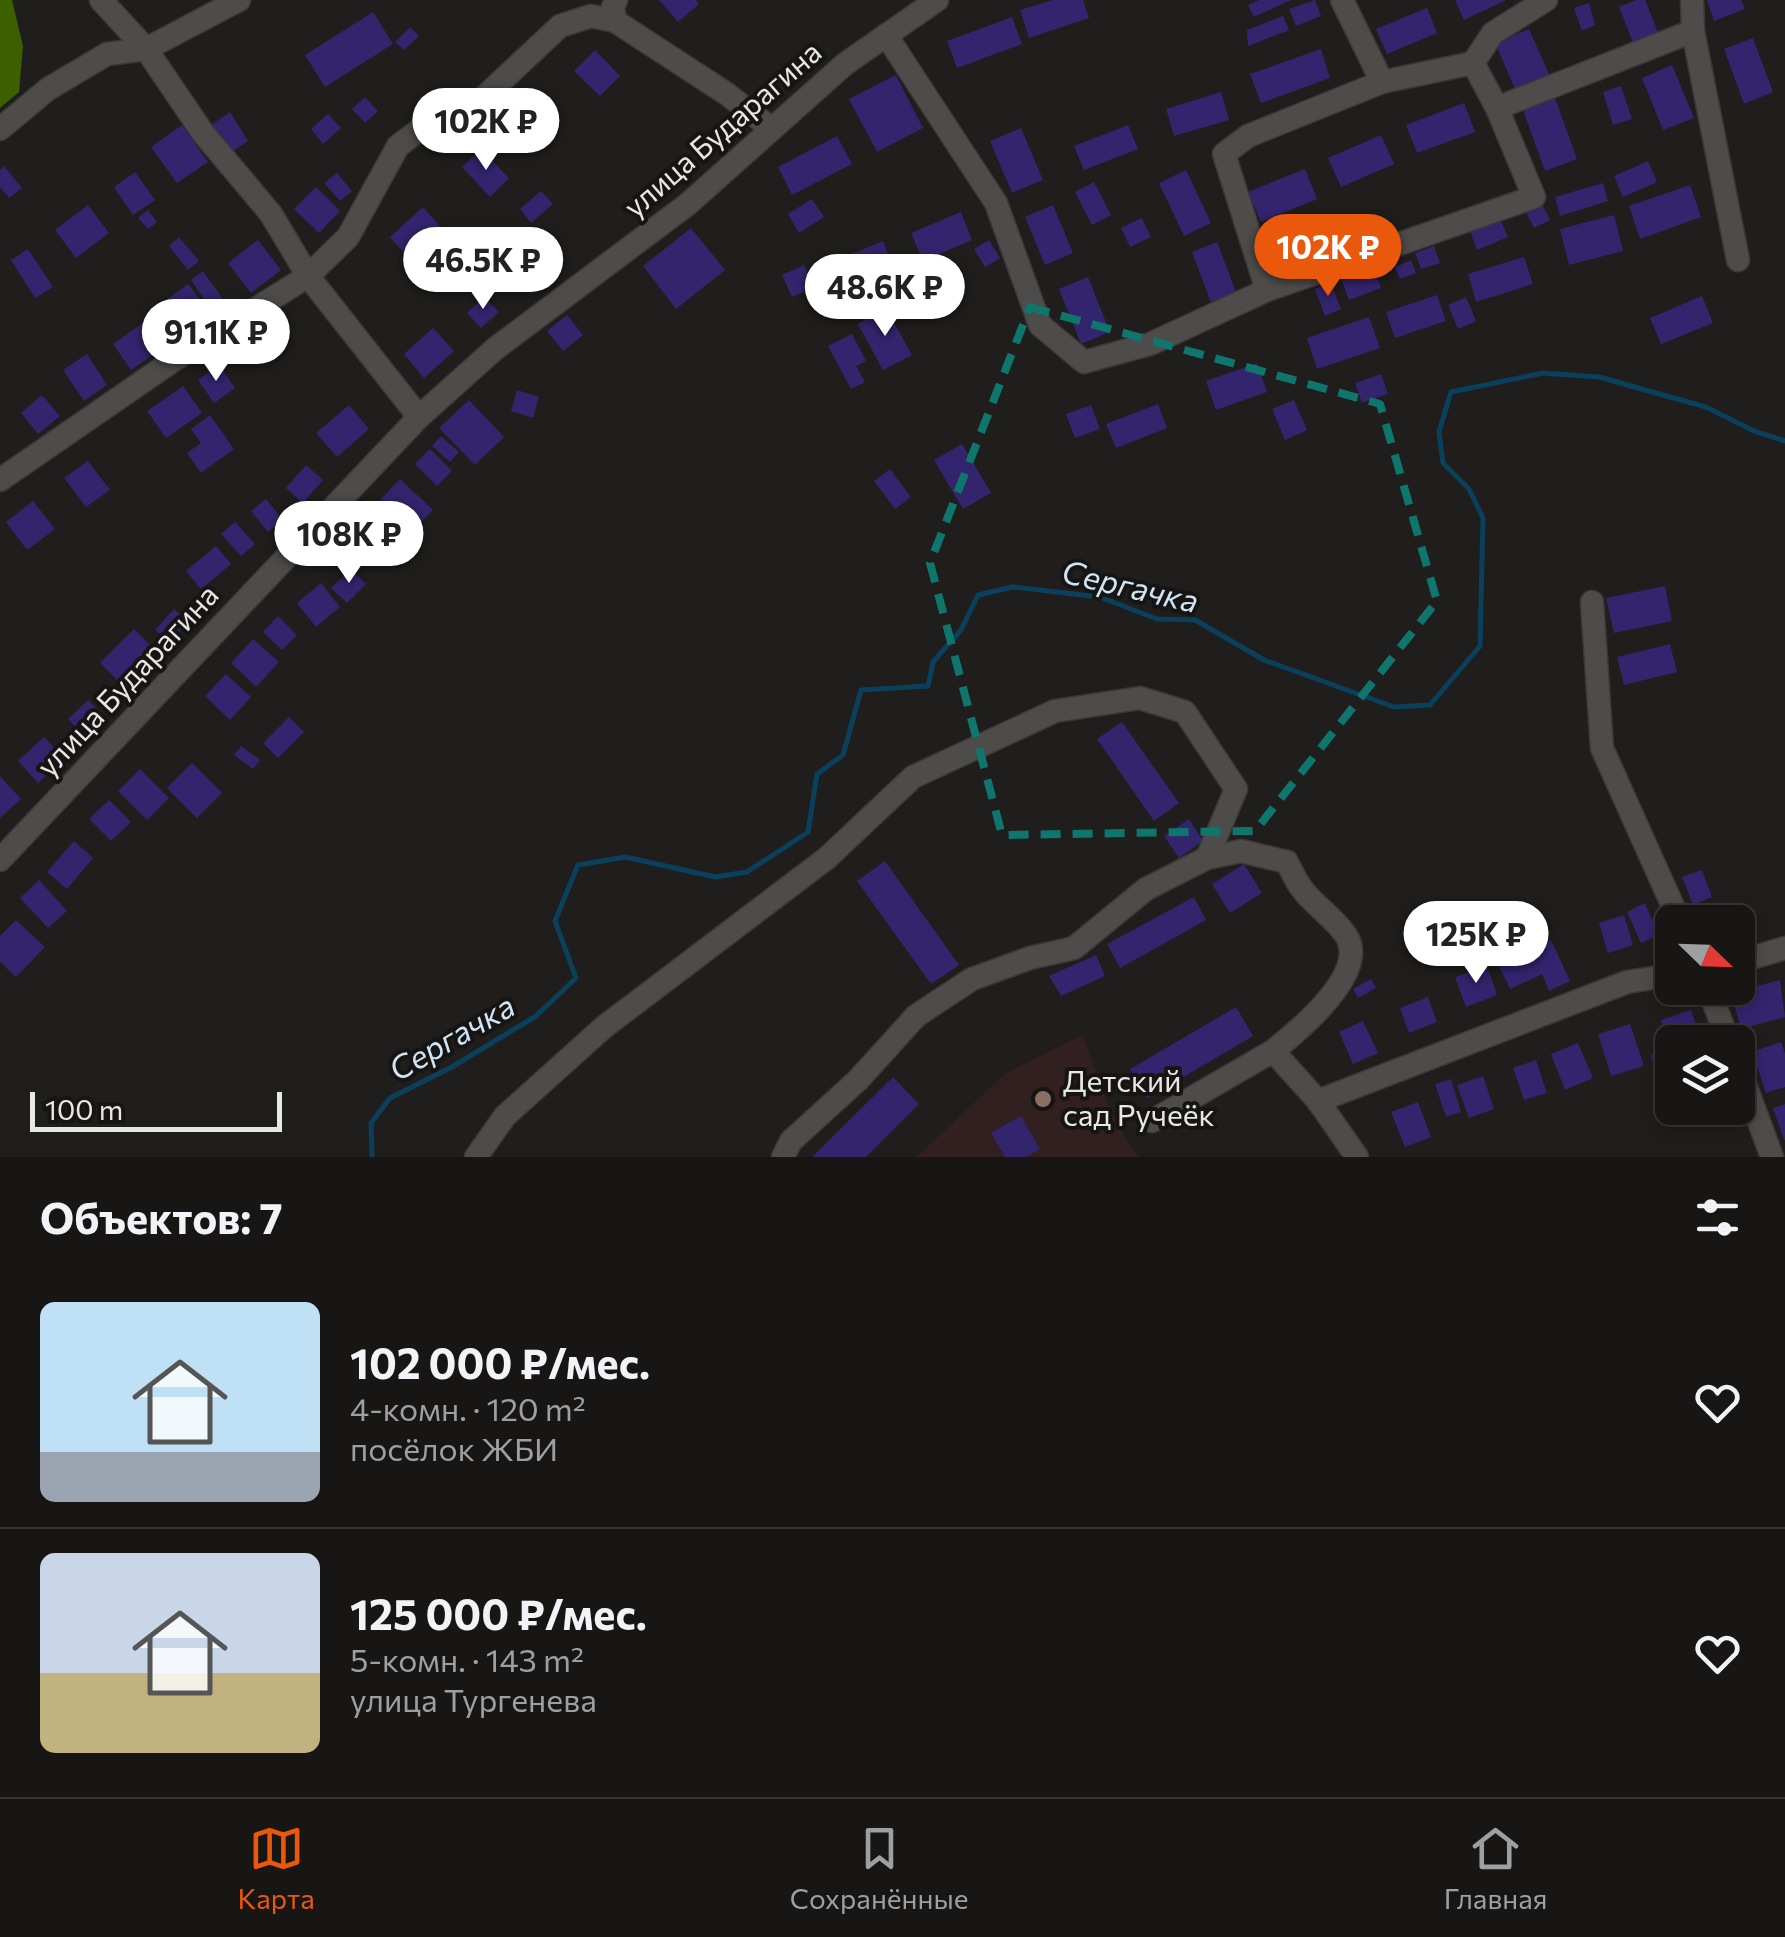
<!DOCTYPE html>
<html lang="ru">
<head>
<meta charset="utf-8">
<style>
  body { margin:0; font-family:Commissioner,sans-serif; background:#201f1e; color:#f1f3f6; height:100vh; display:flex; flex-direction:column; font-size:38px; white-space:nowrap }
  * { box-sizing:border-box; margin:0 }
  p { font-size:32px; color:#9e9fa0 }
  .icon { flex:none; width:55px; height:55px; fill:none; stroke:currentColor; stroke-width:2; stroke-linecap:round; stroke-linejoin:round }
  .map { position:relative; height:1157px; overflow:hidden }
  .details { display:flex; flex-direction:column; background:#171615; flex:1 }
  .details>* { flex:none }
  .needle { width:65px; rotate:113deg }
  .tools { position:absolute; left:1655px; top:905px; display:grid; gap:20px }
  .tools a { display:grid; place-items:center; width:100px; height:100px; border-radius:15px; background:#171615; box-shadow:0 5px 15px #0003,0 0 0 2px #363534; font-size:50px }
  .scale { position:absolute; left:30px; bottom:25px; width:252px; box-sizing:border-box; padding-left:10px; border:5px solid #e7e7e5; border-top:0; font-size:28px; line-height:35px; white-space:nowrap; color:#e7e7e5; -webkit-text-stroke:8px #161513; paint-order:stroke }
  .price { position:absolute; translate:-50% -85px; padding:0 22px; border-radius:35px; background:#fff; color:#222; font-size:32px; line-height:65px; filter:drop-shadow(0 2px 5px #0008) }
  .price::after { content:''; position:absolute; left:50%; top:60px; width:30px; height:22px; margin-left:-15px; background:inherit; clip-path:polygon(0 0,100% 0,50% 100%) }
  .price.on { background:#ea580c; color:#fff }
  ul { padding:0; list-style:none }
  li { display:flex; align-items:center; gap:30px; height:250px; padding:0 40px }
  li+li { border-top:2px solid #363534 }
  li span { display:grid; place-items:center; flex:none; width:280px; height:200px; border-radius:15px; color:#555 }
  li>.icon { margin-inline-start:auto }
  span .icon { width:120px; height:120px; fill:#fffc; stroke-width:1 }
  li b { font-size:42px }
  h2 { display:flex; justify-content:space-between; align-items:center; height:120px; padding:0 40px; font-size:42px }
  .dock { display:flex; justify-content:space-around; align-items:center; height:140px; border-top:2px solid #363534; background:#171615; font-size:28px; color:#9e9fa0 }
  .dock a { display:grid; justify-items:center; gap:5px }
  .dock .on { color:#ea580c }
  .map>svg:first-child { display:block }
</style>
</head>
<body>
<div class="map">
<svg width="1785" height="1157" viewBox="0 0 1785 1157">
  <rect width="100%" height="100%" fill="#1f1e1c"/>
  <path fill="#321f20" d="M 1082,1035 L 1117,1125 L 1139,1157 L 916,1157 L 1006,1073 Z"/>
  <path fill="#3c6000" d="M 0,0 L 12,0 L 23,46 L 19,92 L 0,108 Z"/>
  <g fill="none" stroke-linecap="round" stroke-linejoin="round">
    <path stroke="#0b405d" stroke-width="5" d="M 372,1157 L 371,1123 L 390,1098 L 452,1067 L 536,1016 L 576,978 L 555,921 L 578,865 L 625,857 L 715,877 L 747,872 L 808,832 L 817,774 L 843,755 L 861,690 L 928,686 L 933,662 L 961,630 L 978,595 L 1013,587 L 1100,597 L 1157,619 L 1195,620 L 1264,660 L 1394,707 L 1430,705 L 1480,646 L 1483,518 L 1469,489 L 1443,463 L 1439,432 L 1451,392 L 1543,373 L 1599,377 L 1706,407 L 1754,431 L 1785,441"/>
  </g>
  <g fill="#33246e">
    <path d="M 659,0 L 696,0 L 699,4 L 678,22 Z"/>
    <path d="M 1052,0 L 1083,0 L 1089,18 L 1029,38 L 1020,10 Z"/>
    <path d="M 1259,0 L 1291,0 L 1254,17 L 1248,5 Z"/>
    <path d="M 1315,0 L 1321,16 L 1296,26 L 1289,9 Z"/>
    <path d="M 1455,0 L 1506,0 L 1464,20 Z"/>
    <path d="M 1636,0 L 1645,0 L 1659,35 L 1634,45 L 1619,7 Z"/>
    <path d="M 1707,0 L 1741,0 L 1745,9 L 1714,21 Z"/>
    <path d="M 1589,3 L 1595,25 L 1582,31 L 1574,8 Z"/>
    <path d="M 1427,8 L 1437,33 L 1387,54 L 1376,29 Z"/>
    <path d="M 373,12 L 393,44 L 325,87 L 305,55 Z"/>
    <path d="M 1283,16 L 1289,30 L 1248,46 L 1247,30 Z"/>
    <path d="M 1012,17 L 1022,44 L 957,68 L 947,41 Z"/>
    <path d="M 410,27 L 419,36 L 404,50 L 395,42 Z"/>
    <path d="M 1529,29 L 1550,76 L 1516,91 L 1495,43 Z"/>
    <path d="M 1753,38 L 1773,92 L 1744,104 L 1724,49 Z"/>
    <path d="M 1321,49 L 1330,78 L 1261,103 L 1250,74 Z"/>
    <path d="M 595,50 L 620,76 L 600,96 L 574,71 Z"/>
    <path d="M 1672,65 L 1694,118 L 1663,130 L 1642,78 Z"/>
    <path d="M 896,75 L 923,128 L 877,152 L 849,99 Z"/>
    <path d="M 1621,86 L 1632,119 L 1613,125 L 1603,92 Z"/>
    <path d="M 1221,92 L 1229,120 L 1174,136 L 1166,109 Z"/>
    <path d="M 365,97 L 378,111 L 365,123 L 352,109 Z"/>
    <path d="M 1555,98 L 1577,159 L 1545,171 L 1523,110 Z"/>
    <path d="M 1464,103 L 1475,132 L 1417,153 L 1406,125 Z"/>
    <path d="M 532,109 L 556,137 L 537,152 L 514,125 Z"/>
    <path d="M 230,112 L 248,141 L 229,154 L 211,125 Z"/>
    <path d="M 328,114 L 341,128 L 323,144 L 311,129 Z"/>
    <path d="M 182,125 L 208,162 L 177,183 L 151,147 Z"/>
    <path d="M 1128,125 L 1138,149 L 1084,170 L 1074,146 Z"/>
    <path d="M 1021,128 L 1043,180 L 1012,193 L 990,141 Z"/>
    <path d="M 1381,135 L 1394,164 L 1341,187 L 1328,158 Z"/>
    <path d="M 837,136 L 852,164 L 792,195 L 778,167 Z"/>
    <path d="M 481,149 L 509,178 L 490,197 L 462,167 Z"/>
    <path d="M 1648,161 L 1657,182 L 1623,197 L 1614,176 Z"/>
    <path d="M 4,166 L 22,188 L 9,198 L 0,187 L 0,170 Z"/>
    <path d="M 1305,169 L 1317,199 L 1261,222 L 1248,192 Z"/>
    <path d="M 1186,170 L 1211,223 L 1184,236 L 1159,183 Z"/>
    <path d="M 135,172 L 155,200 L 133,215 L 114,187 Z"/>
    <path d="M 337,173 L 352,191 L 340,201 L 324,183 Z"/>
    <path d="M 1094,182 L 1111,215 L 1092,225 L 1075,192 Z"/>
    <path d="M 1603,183 L 1608,201 L 1560,216 L 1555,197 Z"/>
    <path d="M 1690,185 L 1701,217 L 1640,239 L 1629,206 Z"/>
    <path d="M 316,187 L 340,211 L 319,233 L 294,209 Z"/>
    <path d="M 541,191 L 553,204 L 531,223 L 520,209 Z"/>
    <path d="M 812,199 L 824,217 L 799,233 L 788,214 Z"/>
    <path d="M 1540,200 L 1550,220 L 1534,228 L 1524,208 Z"/>
    <path d="M 88,205 L 109,233 L 76,258 L 55,230 Z"/>
    <path d="M 1053,205 L 1073,253 L 1045,265 L 1025,217 Z"/>
    <path d="M 423,207 L 444,231 L 411,261 L 390,237 Z"/>
    <path d="M 148,210 L 157,222 L 148,229 L 138,218 Z"/>
    <path d="M 961,212 L 972,240 L 923,261 L 911,233 Z"/>
    <path d="M 1614,215 L 1623,251 L 1569,265 L 1560,229 Z"/>
    <path d="M 1142,218 L 1151,237 L 1130,247 L 1121,228 Z"/>
    <path d="M 1500,219 L 1508,237 L 1477,250 L 1470,231 Z"/>
    <path d="M 691,228 L 725,270 L 676,309 L 643,266 Z"/>
    <path d="M 179,237 L 199,261 L 188,270 L 169,246 Z"/>
    <path d="M 258,240 L 281,270 L 251,293 L 228,263 Z"/>
    <path d="M 989,240 L 1000,258 L 985,267 L 974,249 Z"/>
    <path d="M 883,241 L 894,269 L 839,292 L 828,264 Z"/>
    <path d="M 1217,242 L 1236,292 L 1211,302 L 1192,252 Z"/>
    <path d="M 1434,246 L 1440,263 L 1421,269 L 1415,253 Z"/>
    <path d="M 28,249 L 53,287 L 35,298 L 11,260 Z"/>
    <path d="M 1524,257 L 1533,284 L 1476,302 L 1468,274 Z"/>
    <path d="M 1411,260 L 1416,273 L 1400,279 L 1395,267 Z"/>
    <path d="M 804,265 L 814,287 L 792,297 L 782,275 Z"/>
    <path d="M 1373,266 L 1381,288 L 1349,300 L 1341,278 Z"/>
    <path d="M 203,271 L 230,309 L 217,318 L 191,280 Z"/>
    <path d="M 1088,277 L 1110,332 L 1081,344 L 1059,289 Z"/>
    <path d="M 1331,283 L 1341,309 L 1325,316 L 1315,289 Z"/>
    <path d="M 188,284 L 213,317 L 190,334 L 165,301 Z"/>
    <path d="M 1437,295 L 1446,321 L 1395,338 L 1386,312 Z"/>
    <path d="M 1702,296 L 1713,323 L 1661,344 L 1650,318 Z"/>
    <path d="M 484,297 L 499,312 L 481,328 L 467,313 Z"/>
    <path d="M 1466,297 L 1476,321 L 1458,329 L 1448,305 Z"/>
    <path d="M 886,308 L 912,355 L 883,370 L 858,324 Z"/>
    <path d="M 154,315 L 173,341 L 131,370 L 113,344 Z"/>
    <path d="M 567,315 L 583,335 L 563,351 L 547,331 Z"/>
    <path d="M 1369,317 L 1380,348 L 1317,369 L 1307,338 Z"/>
    <path d="M 433,328 L 454,351 L 424,378 L 404,354 Z"/>
    <path d="M 852,334 L 866,361 L 856,366 L 865,382 L 851,389 L 828,346 Z"/>
    <path d="M 87,354 L 107,385 L 84,401 L 63,370 Z"/>
    <path d="M 1257,363 L 1267,392 L 1216,410 L 1206,381 Z"/>
    <path d="M 219,365 L 235,388 L 214,403 L 198,380 Z"/>
    <path d="M 1381,374 L 1388,394 L 1362,403 L 1355,383 Z"/>
    <path d="M 183,386 L 202,413 L 166,438 L 147,411 Z"/>
    <path d="M 517,390 L 539,397 L 533,418 L 511,411 Z"/>
    <path d="M 42,395 L 60,416 L 38,434 L 21,413 Z"/>
    <path d="M 469,400 L 504,437 L 475,465 L 439,428 Z"/>
    <path d="M 1294,400 L 1307,430 L 1285,440 L 1272,409 Z"/>
    <path d="M 1158,404 L 1167,428 L 1116,448 L 1106,424 Z"/>
    <path d="M 349,405 L 369,429 L 337,457 L 316,433 Z"/>
    <path d="M 1091,405 L 1100,429 L 1075,438 L 1066,414 Z"/>
    <path d="M 210,415 L 234,449 L 201,473 L 187,453 L 201,443 L 191,429 Z"/>
    <path d="M 441,436 L 459,452 L 450,462 L 432,446 Z"/>
    <path d="M 962,444 L 991,493 L 963,509 L 934,460 Z"/>
    <path d="M 430,449 L 452,471 L 437,486 L 415,464 Z"/>
    <path d="M 88,461 L 110,490 L 86,507 L 64,478 Z"/>
    <path d="M 306,465 L 323,480 L 303,503 L 286,488 Z"/>
    <path d="M 890,469 L 911,497 L 895,509 L 874,481 Z"/>
    <path d="M 400,479 L 433,510 L 411,533 L 378,502 Z"/>
    <path d="M 266,499 L 283,520 L 268,532 L 251,511 Z"/>
    <path d="M 33,501 L 55,529 L 27,550 L 6,522 Z"/>
    <path d="M 373,511 L 401,540 L 382,558 L 355,529 Z"/>
    <path d="M 235,522 L 255,544 L 241,556 L 221,534 Z"/>
    <path d="M 216,546 L 231,564 L 201,589 L 186,571 Z"/>
    <path d="M 351,569 L 366,584 L 347,603 L 331,588 Z"/>
    <path d="M 321,583 L 340,607 L 316,627 L 297,603 Z"/>
    <path d="M 1665,586 L 1672,621 L 1614,633 L 1606,598 Z"/>
    <path d="M 174,609 L 188,622 L 170,643 L 155,630 Z"/>
    <path d="M 278,616 L 297,635 L 282,650 L 263,632 Z"/>
    <path d="M 134,629 L 156,651 L 122,685 L 100,663 Z"/>
    <path d="M 253,639 L 279,662 L 256,687 L 231,663 Z"/>
    <path d="M 1670,644 L 1677,672 L 1624,685 L 1617,657 Z"/>
    <path d="M 226,674 L 251,697 L 230,720 L 205,696 Z"/>
    <path d="M 88,700 L 103,715 L 83,734 L 68,719 Z"/>
    <path d="M 289,717 L 304,732 L 278,758 L 263,743 Z"/>
    <path d="M 1122,722 L 1179,803 L 1154,821 L 1097,739 Z"/>
    <path d="M 44,737 L 64,758 L 38,783 L 18,761 Z"/>
    <path d="M 241,746 L 260,760 L 253,769 L 234,755 Z"/>
    <path d="M 192,763 L 222,793 L 197,818 L 167,788 Z"/>
    <path d="M 140,769 L 169,798 L 147,820 L 118,791 Z"/>
    <path d="M 0,776 L 21,799 L 0,818 Z"/>
    <path d="M 109,800 L 131,822 L 111,841 L 89,819 Z"/>
    <path d="M 1189,819 L 1203,841 L 1179,858 L 1164,836 Z"/>
    <path d="M 74,841 L 93,858 L 67,889 L 47,872 Z"/>
    <path d="M 885,861 L 959,965 L 931,984 L 857,881 Z"/>
    <path d="M 1244,864 L 1262,893 L 1230,913 L 1212,884 Z"/>
    <path d="M 1702,870 L 1712,897 L 1693,905 L 1682,877 Z"/>
    <path d="M 39,880 L 67,911 L 48,928 L 20,898 Z"/>
    <path d="M 1194,897 L 1206,920 L 1120,968 L 1107,944 Z"/>
    <path d="M 1645,903 L 1659,935 L 1641,943 L 1627,912 Z"/>
    <path d="M 1624,915 L 1633,945 L 1608,953 L 1599,923 Z"/>
    <path d="M 16,920 L 45,947 L 16,977 L 0,962 L 0,936 Z"/>
    <path d="M 1461,931 L 1466,942 L 1446,951 L 1441,939 Z"/>
    <path d="M 1551,940 L 1570,981 L 1549,991 L 1542,974 L 1510,989 L 1498,964 Z"/>
    <path d="M 1439,942 L 1447,960 L 1438,964 L 1430,946 Z"/>
    <path d="M 1096,955 L 1105,976 L 1061,996 L 1049,976 Z"/>
    <path d="M 1487,966 L 1497,995 L 1466,1007 L 1455,977 Z"/>
    <path d="M 1371,979 L 1376,988 L 1358,998 L 1353,989 Z"/>
    <path d="M 1780,980 L 1785,1017 L 1741,1029 L 1731,993 Z"/>
    <path d="M 1428,997 L 1437,1022 L 1409,1033 L 1400,1008 Z"/>
    <path d="M 1236,1007 L 1253,1036 L 1148,1098 L 1130,1069 Z"/>
    <path d="M 1691,1010 L 1702,1042 L 1672,1042 L 1672,1052 L 1661,1020 Z"/>
    <path d="M 1363,1021 L 1378,1053 L 1353,1064 L 1339,1032 Z"/>
    <path d="M 1630,1024 L 1644,1066 L 1611,1076 L 1598,1034 Z"/>
    <path d="M 1781,1042 L 1785,1054 L 1785,1087 L 1766,1093 L 1752,1052 Z"/>
    <path d="M 1578,1043 L 1593,1078 L 1565,1090 L 1551,1054 Z"/>
    <path d="M 1668,1051 L 1672,1066 L 1654,1070 L 1651,1055 Z"/>
    <path d="M 1536,1060 L 1547,1093 L 1524,1100 L 1513,1068 Z"/>
    <path d="M 1483,1076 L 1494,1109 L 1469,1118 L 1457,1085 Z"/>
    <path d="M 893,1077 L 919,1104 L 866,1157 L 812,1157 Z"/>
    <path d="M 1451,1079 L 1461,1112 L 1446,1117 L 1435,1084 Z"/>
    <path d="M 1418,1102 L 1431,1137 L 1405,1147 L 1391,1112 Z"/>
    <path d="M 1785,1104 L 1785,1140 L 1784,1140 L 1773,1108 Z"/>
    <path d="M 1021,1116 L 1040,1149 L 1026,1157 L 1005,1157 L 991,1133 Z"/>
  </g>
  <g fill="none" stroke-linecap="round" stroke-linejoin="round">
    <defs>
      <g id="minor">
        <path d="M 101,0 L 146,49 L 203,133 L 271,214 L 308,276 L 419,417"/>
        <path d="M 1342,0 L 1382,82"/>
        <path d="M 615,21 L 727,94 L 772,129"/>
        <path d="M 1693,31 L 1738,260"/>
        <path d="M 886,35 L 996,203 L 1040,325 L 1084,362 L 1150,344 L 1267,290 L 1534,197 L 1497,108 L 1473,63 L 1382,82 L 1248,136 L 1224,154 L 1267,290"/>
        <path d="M 1473,63 L 1493,33 L 1546,0"/>
        <path d="M 1497,108 L 1693,31 L 1692,0"/>
        <path d="M 0,129 L 48,89 L 107,54 L 146,49 L 239,0"/>
        <path d="M 0,480 L 171,362 L 308,276 L 348,237 L 398,146 L 422,128 L 480,101 L 560,26 L 591,16 L 615,21 L 613,7 L 616,0"/>
        <path d="M 1592,602 L 1602,748 L 1680,922"/>
        <path d="M 0,860 L 419,417 L 496,348 L 688,204 L 845,64 L 937,0"/>
        <path d="M 1738,962 L 1785,948"/>
        <path d="M 1708,988 L 1729,1042"/>
        <path d="M 1738,1065 L 1772,1157"/>
        <path d="M 1318,1101 L 1627,982 L 1672,975"/>
        <path d="M 1152,1121 L 1273,1051"/>
        <path d="M 476,1157 L 505,1116 L 604,1027 L 827,858 L 913,777 L 1055,711 L 1140,698 L 1185,712 L 1236,789 L 1207,858"/>
        <path d="M 783,1157 L 791,1141 L 858,1080 L 916,1016 L 972,979 L 1030,958 L 1074,948 L 1146,889 L 1207,858 L 1241,851 L 1287,862 C 1291,870 1296,881 1302,889 C 1314,905 1333,917 1345,934 C 1372,971 1298,1031 1273,1051 L 1318,1101 L 1357,1157"/>
      </g>
    </defs>
    <use href="#minor" stroke="#3a3937" stroke-width="25"/>
    <use href="#minor" stroke="#4e4c4a" stroke-width="22"/>
  </g>
  <path fill="none" stroke="#0f766e" stroke-width="8" stroke-dasharray="20 12" stroke-linejoin="round" d="M 1030,307 L 1380,404 L 1437,601 L 1255,831 L 1002,835 L 930,563 Z"/>
  <circle fill="#8d6e63" stroke="#161513" stroke-width="4" cx="1043" cy="1099" r="10"/>
  <g text-anchor="middle" stroke-width="8" stroke-linejoin="round" paint-order="stroke">
    <g font-size="30" fill="#e7e7e5" stroke="#161513">
      <text transform="translate(723 130) rotate(-41)" y="10">улица Бударагина</text>
      <text transform="translate(128 681) rotate(-47)" y="10">улица Бударагина</text>
    </g>
    <g font-size="30" fill="#e7e7e5" stroke="#161513" text-anchor="start">
      <text x="1063" y="1092">Детский<tspan x="1063" dy="34">сад Ручеёк</tspan></text>
    </g>
    <g font-size="32" font-style="italic" fill="#d0e5f4" stroke="#161513">
      <text transform="translate(1130 587) rotate(13)" y="11">Сергачка</text>
      <text transform="translate(452 1038) rotate(-30)" y="11">Сергачка</text>
    </g>
  </g>
</svg>
<div class="tools">
<a><svg class="needle" viewBox="-14 -14 28 28"><path d="M0-13l5 13h-10z" fill="#e53935"/><path d="M0 13l5-13h-10z" fill="#9e9fa0"/></svg></a>
<a><svg class="icon" aria-label="layers" viewBox="0 0 24 24"><path d="M12 4l9 5-9 5-9-5zM3 14l9 5 9-5"/></svg></a>
</div>
<div class="scale">100 m</div>
<b class="price" style="left:486px;top:173px">102K ₽</b>
<b class="price on" style="left:1328px;top:299px">102K ₽</b>
<b class="price" style="left:483px;top:312px">46.5K ₽</b>
<b class="price" style="left:885px;top:339px">48.6K ₽</b>
<b class="price" style="left:216px;top:384px">91.1K ₽</b>
<b class="price" style="left:349px;top:586px">108K ₽</b>
<b class="price" style="left:1476px;top:986px">125K ₽</b>
</div>
<section class="details">
<h2>Объектов: 7<svg class="icon" aria-label="filters" viewBox="0 0 24 24"><path d="M4 7h16M4 17h16"/><circle cx="9" cy="7" r="2"/><circle cx="15" cy="17" r="2"/></svg></h2>
<ul>
<li><span style="background:linear-gradient(#bfe0f5 75%,#9aa5b1 0)"><svg class="icon" aria-label="home" viewBox="0 0 24 24"><path d="M3 11l9-7 9 7M6 9v11h12V9"/></svg></span><div><b>102 000 ₽/мес.</b><p>4-комн. · 120 m²</p><p>посёлок ЖБИ</p></div><svg class="icon" aria-label="heart" viewBox="0 0 24 24"><path d="M12 20l-8-8c-3-5 5-10 8-4 3-6 11-1 8 4z"/></svg></li>
<li><span style="background:linear-gradient(#c9d6e8 60%,#c2b280 0)"><svg class="icon" aria-label="home" viewBox="0 0 24 24"><path d="M3 11l9-7 9 7M6 9v11h12V9"/></svg></span><div><b>125 000 ₽/мес.</b><p>5-комн. · 143 m²</p><p>улица Тургенева</p></div><svg class="icon" aria-label="heart" viewBox="0 0 24 24"><path d="M12 20l-8-8c-3-5 5-10 8-4 3-6 11-1 8 4z"/></svg></li>
</ul>
</section>
<nav class="dock">
<a class="on"><svg class="icon" aria-label="map" viewBox="0 0 24 24"><path d="M3 6l6-2 6 2 6-2v14l-6 2-6-2-6 2zM9 4v14M15 6v14"/></svg>Карта</a>
<a><svg class="icon" aria-label="saved" viewBox="0 0 24 24"><path d="M7 4h10v16l-5-4-5 4z"/></svg>Сохранённые</a>
<a><svg class="icon" aria-label="home" viewBox="0 0 24 24"><path d="M3 11l9-7 9 7M6 9v11h12V9"/></svg>Главная</a>
</nav>
</body>
</html>
